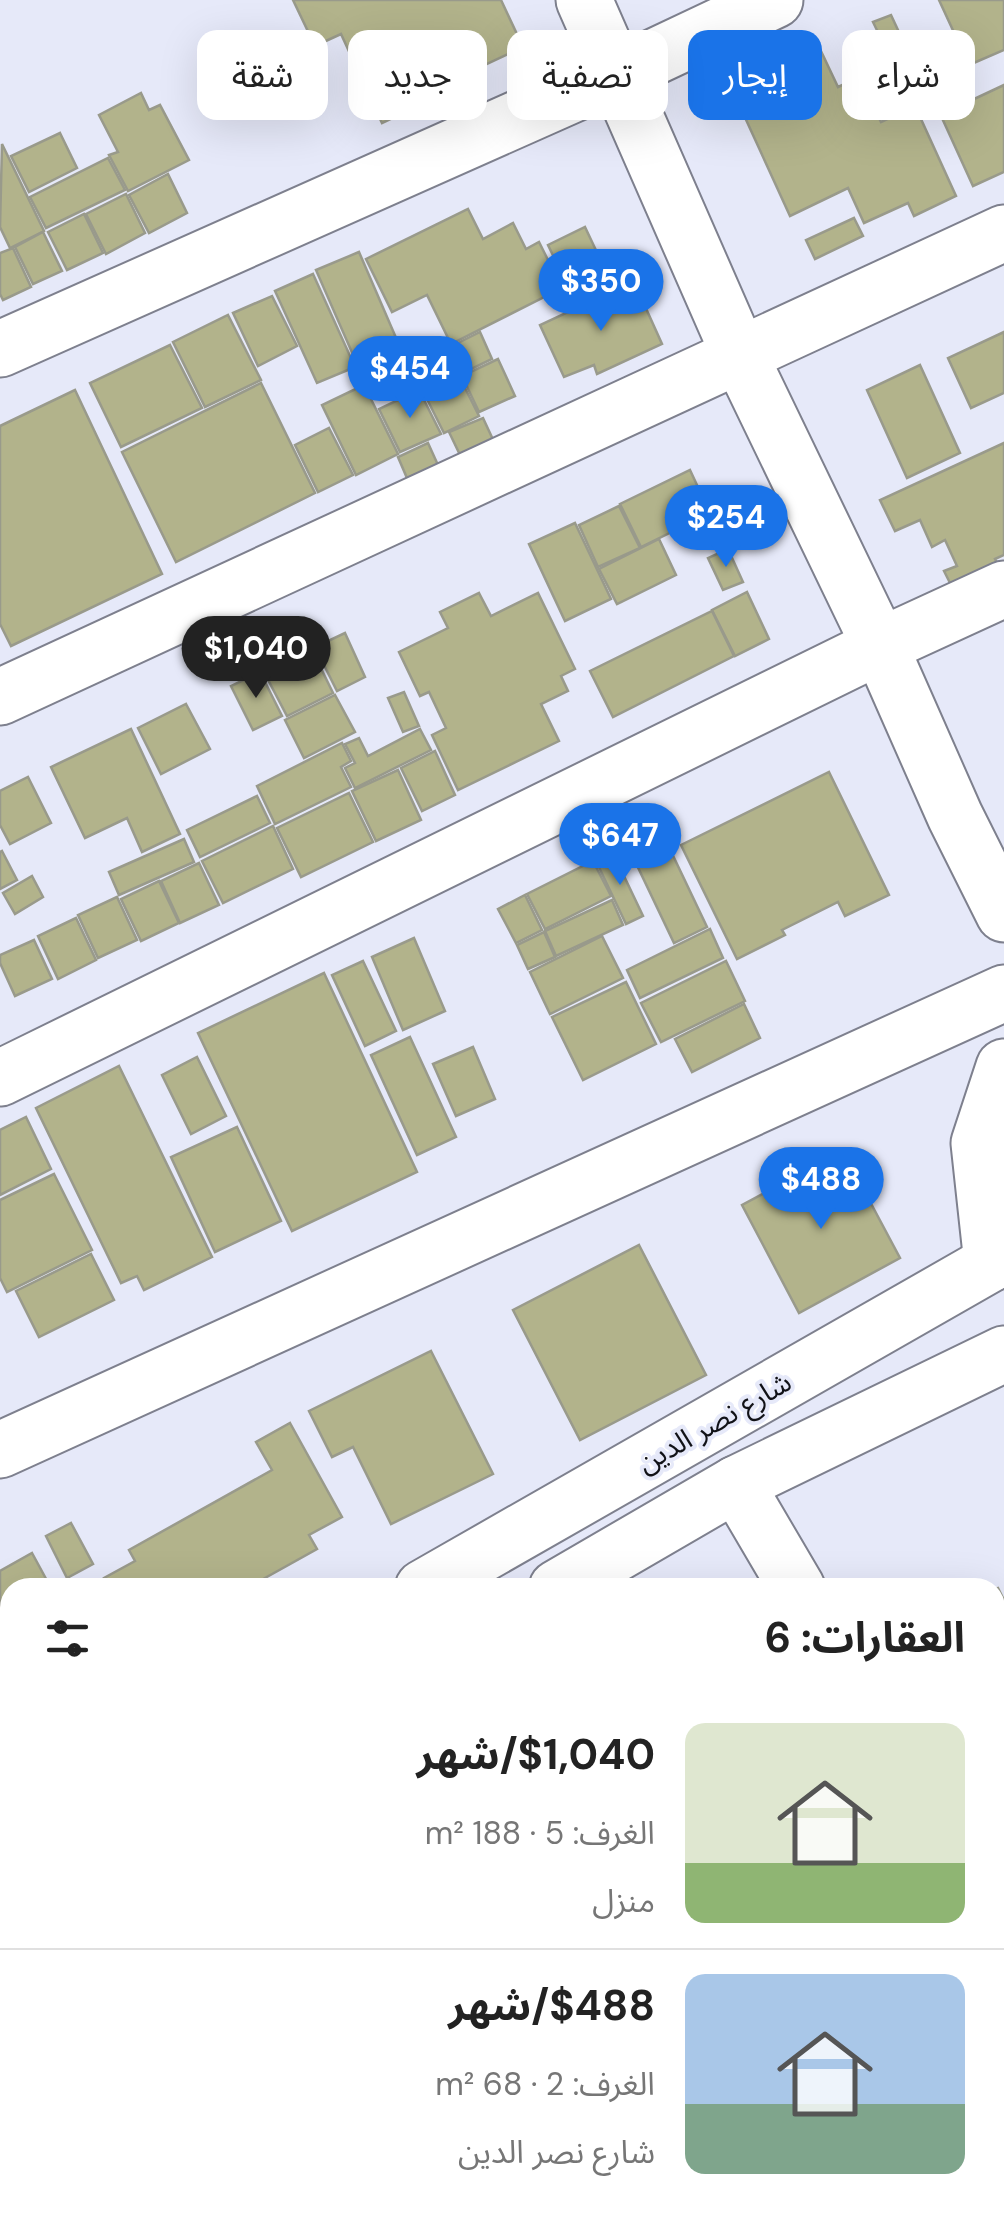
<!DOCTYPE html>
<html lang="ar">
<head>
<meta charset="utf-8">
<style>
  body { margin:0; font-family:"DM Sans","Noto Sans Arabic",sans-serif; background:#f2f2f2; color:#222; direction:rtl; height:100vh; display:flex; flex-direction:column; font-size:38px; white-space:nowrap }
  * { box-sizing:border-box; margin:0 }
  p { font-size:32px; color:#767676 }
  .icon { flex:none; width:55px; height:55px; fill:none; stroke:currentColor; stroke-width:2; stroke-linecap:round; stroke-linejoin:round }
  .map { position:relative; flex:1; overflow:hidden; direction:ltr }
  .details { position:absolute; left:0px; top:1578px; width:1005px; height:642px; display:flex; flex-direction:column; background:#fff; border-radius:30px 30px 0 0; box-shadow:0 10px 40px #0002; direction:rtl }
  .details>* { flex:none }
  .guide { position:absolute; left:30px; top:30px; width:945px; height:90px; direction:rtl; display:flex; gap:20px }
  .price { position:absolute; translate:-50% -85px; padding:0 22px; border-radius:35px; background:#1a73e8; color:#fff; font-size:32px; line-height:65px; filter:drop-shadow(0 2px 5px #0008) }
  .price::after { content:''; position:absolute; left:50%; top:60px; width:30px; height:22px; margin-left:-15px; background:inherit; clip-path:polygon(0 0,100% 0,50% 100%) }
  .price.on { background:#222; color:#fff }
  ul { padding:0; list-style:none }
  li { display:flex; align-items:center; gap:30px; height:250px; padding:0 40px }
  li+li { border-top:2px solid #e0e0e0 }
  li span { display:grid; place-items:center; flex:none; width:280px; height:200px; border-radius:20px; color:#555 }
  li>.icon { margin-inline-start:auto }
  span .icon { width:120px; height:120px; fill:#fffc; stroke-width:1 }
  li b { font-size:42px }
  h2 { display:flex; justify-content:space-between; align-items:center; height:120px; padding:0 40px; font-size:42px }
  .tag { padding:0 35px; border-radius:20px; background:#fff; box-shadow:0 10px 40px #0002; font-size:35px; line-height:90px }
  .tag.on { background:#1a73e8; color:#fff }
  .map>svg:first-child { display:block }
</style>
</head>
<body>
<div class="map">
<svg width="1004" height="2218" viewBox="0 0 1004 2218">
  <rect width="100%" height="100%" fill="#e6e9f9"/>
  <g fill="#b2b38b" stroke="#999a8b" stroke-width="2.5">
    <path d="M 293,0 L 501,0 L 523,47 L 412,99 L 416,107 L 382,123 L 341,34 L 315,46 Z"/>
    <path d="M 939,0 L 1004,0 L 1004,50 L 969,65 Z"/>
    <path d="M 891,15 L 904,43 L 887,51 L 873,22 Z"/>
    <path d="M 820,49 L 838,87 L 860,77 L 881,122 L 915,106 L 956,196 L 914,216 L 908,203 L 864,223 L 848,188 L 790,216 L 732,89 Z"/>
    <path d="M 940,77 L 955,108 L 1004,85 L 1004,172 L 973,186 L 926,83 Z"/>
    <path d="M 141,93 L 149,110 L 160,105 L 189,160 L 128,191 L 109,155 L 118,152 L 99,115 Z"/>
    <path d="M 60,133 L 77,168 L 29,192 L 11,156 Z"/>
    <path d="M 2,144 L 44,231 L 10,248 L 0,227 Z"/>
    <path d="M 108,158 L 125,190 L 46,228 L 30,197 Z"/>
    <path d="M 168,174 L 187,213 L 149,233 L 129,195 Z"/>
    <path d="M 126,194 L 145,233 L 106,254 L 86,214 Z"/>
    <path d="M 468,209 L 483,239 L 513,223 L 526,249 L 539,242 L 562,288 L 451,344 L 427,295 L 392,312 L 366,259 Z"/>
    <path d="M 84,214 L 103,253 L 67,270 L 48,232 Z"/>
    <path d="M 854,218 L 863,236 L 815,259 L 806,240 Z"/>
    <path d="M 585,227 L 610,280 L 573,297 L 548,245 Z"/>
    <path d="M 43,232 L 62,271 L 33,284 L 15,247 Z"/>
    <path d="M 13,248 L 31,287 L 3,300 L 0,294 L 0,253 Z"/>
    <path d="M 359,252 L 400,347 L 357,364 L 316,270 Z"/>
    <path d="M 313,274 L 355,367 L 317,383 L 275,291 Z"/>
    <path d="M 611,292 L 617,304 L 639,293 L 662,344 L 597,374 L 594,365 L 564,377 L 540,325 Z"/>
    <path d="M 272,296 L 297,346 L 258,366 L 233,313 Z"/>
    <path d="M 228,315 L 261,380 L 205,407 L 173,342 Z"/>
    <path d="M 480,332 L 492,359 L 461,374 L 448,348 Z"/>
    <path d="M 1004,332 L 1004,393 L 971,408 L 948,358 Z"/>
    <path d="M 170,345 L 202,408 L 121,447 L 90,383 Z"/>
    <path d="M 449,356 L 479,416 L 444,433 L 414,373 Z"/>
    <path d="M 498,359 L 515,396 L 479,412 L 462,376 Z"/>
    <path d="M 920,365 L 960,453 L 907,478 L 867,390 Z"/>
    <path d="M 261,383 L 315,493 L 176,562 L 122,452 Z"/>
    <path d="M 364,385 L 398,454 L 356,475 L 322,405 Z"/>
    <path d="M 75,390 L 162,574 L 11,646 L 0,624 L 0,426 Z"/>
    <path d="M 419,390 L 441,434 L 400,452 L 379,409 Z"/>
    <path d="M 483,418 L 495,444 L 462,459 L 449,432 Z"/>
    <path d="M 329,428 L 353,475 L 318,492 L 295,445 Z"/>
    <path d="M 428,443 L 438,465 L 407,478 L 398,457 Z"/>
    <path d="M 1004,443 L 1004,555 L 995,559 L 1003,577 L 957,597 L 944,571 L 957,566 L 945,540 L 932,547 L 920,520 L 895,531 L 880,500 Z"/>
    <path d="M 690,470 L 710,513 L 641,547 L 620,504 Z"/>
    <path d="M 619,506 L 640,548 L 598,567 L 579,525 Z"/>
    <path d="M 575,523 L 611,599 L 565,621 L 529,544 Z"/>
    <path d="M 659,539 L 676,575 L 617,604 L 599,569 Z"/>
    <path d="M 728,549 L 743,582 L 723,590 L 708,558 Z"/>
    <path d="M 747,592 L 769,639 L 735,656 L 712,610 Z"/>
    <path d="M 479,593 L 491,616 L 538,593 L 575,669 L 561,676 L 568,691 L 541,704 L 559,741 L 458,790 L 432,735 L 446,728 L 429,692 L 420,696 L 399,652 L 448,628 L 440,612 Z"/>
    <path d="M 712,611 L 734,656 L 613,717 L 590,671 Z"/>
    <path d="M 345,633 L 365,677 L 337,691 L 315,647 Z"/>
    <path d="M 311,648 L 333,693 L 287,716 L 264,672 Z"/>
    <path d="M 260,672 L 282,716 L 253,730 L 231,686 Z"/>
    <path d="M 404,692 L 419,726 L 403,732 L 388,698 Z"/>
    <path d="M 335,695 L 355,732 L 304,758 L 285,720 Z"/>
    <path d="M 186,704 L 210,749 L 161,774 L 138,728 Z"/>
    <path d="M 131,729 L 180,834 L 142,852 L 127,818 L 85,838 L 51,767 Z"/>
    <path d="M 420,729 L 431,750 L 355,788 L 345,768 L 355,763 L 345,744 L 359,738 L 368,756 Z"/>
    <path d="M 342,743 L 351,761 L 341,767 L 351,787 L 275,824 L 257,786 Z"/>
    <path d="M 435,751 L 455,795 L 422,811 L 401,768 Z"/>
    <path d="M 398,770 L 421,820 L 376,841 L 352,791 Z"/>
    <path d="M 829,772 L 889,895 L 845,916 L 838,902 L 782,930 L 785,935 L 737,959 L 681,845 Z"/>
    <path d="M 28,777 L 51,823 L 10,844 L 0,825 L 0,791 Z"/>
    <path d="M 349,793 L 373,842 L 301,877 L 277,828 Z"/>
    <path d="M 257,796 L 270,823 L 200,857 L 187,830 Z"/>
    <path d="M 657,822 L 707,927 L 674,943 L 624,838 Z"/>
    <path d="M 273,826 L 293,869 L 223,903 L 202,861 Z"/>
    <path d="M 184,839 L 194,862 L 119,895 L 109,872 Z"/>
    <path d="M 2,851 L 17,880 L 0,889 L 0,852 Z"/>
    <path d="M 613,853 L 643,916 L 626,924 L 596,861 Z"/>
    <path d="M 593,861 L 611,896 L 545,929 L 527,894 Z"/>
    <path d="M 199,863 L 219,905 L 180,923 L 161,881 Z"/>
    <path d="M 32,876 L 43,897 L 15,914 L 3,893 Z"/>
    <path d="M 159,881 L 179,923 L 141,941 L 121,899 Z"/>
    <path d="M 525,895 L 542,930 L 516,943 L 498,909 Z"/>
    <path d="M 117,897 L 137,940 L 98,958 L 78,915 Z"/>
    <path d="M 612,900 L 623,925 L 556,956 L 545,931 Z"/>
    <path d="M 76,918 L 96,960 L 58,979 L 38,936 Z"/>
    <path d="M 710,929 L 723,958 L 640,998 L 627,970 Z"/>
    <path d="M 544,932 L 555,957 L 528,969 L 517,945 Z"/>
    <path d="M 602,936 L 623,978 L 550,1014 L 530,972 Z"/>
    <path d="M 414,938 L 445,1011 L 403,1030 L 372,957 Z"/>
    <path d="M 34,940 L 52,979 L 15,996 L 0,963 L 0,955 Z"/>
    <path d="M 363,961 L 396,1031 L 365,1046 L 332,975 Z"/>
    <path d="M 726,961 L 745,1001 L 661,1042 L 641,1003 Z"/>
    <path d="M 324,973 L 417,1172 L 292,1231 L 198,1033 Z"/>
    <path d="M 626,982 L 656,1044 L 583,1080 L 552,1017 Z"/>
    <path d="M 744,1004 L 760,1038 L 692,1072 L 675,1039 Z"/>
    <path d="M 410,1037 L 456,1137 L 417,1155 L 371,1055 Z"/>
    <path d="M 473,1047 L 495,1099 L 456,1116 L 433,1064 Z"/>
    <path d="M 197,1057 L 226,1116 L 191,1134 L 162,1075 Z"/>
    <path d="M 119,1066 L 212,1257 L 144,1290 L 137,1276 L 121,1283 L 36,1108 Z"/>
    <path d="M 26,1117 L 51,1169 L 0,1195 L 0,1130 Z"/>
    <path d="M 237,1127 L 281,1221 L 215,1252 L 171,1157 Z"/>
    <path d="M 843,1151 L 900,1258 L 799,1313 L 742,1205 Z"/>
    <path d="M 54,1174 L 92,1250 L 7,1292 L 0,1278 L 0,1200 Z"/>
    <path d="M 639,1245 L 706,1375 L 580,1440 L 513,1310 Z"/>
    <path d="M 91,1254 L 114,1300 L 39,1337 L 16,1291 Z"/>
    <path d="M 431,1351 L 493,1474 L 391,1524 L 353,1447 L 332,1457 L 309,1411 Z"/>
    <path d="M 290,1423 L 342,1517 L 309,1535 L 317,1549 L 247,1588 L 109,1588 L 104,1578 L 135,1561 L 129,1550 L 272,1470 L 256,1442 Z"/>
    <path d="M 71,1523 L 93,1564 L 67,1578 L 46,1536 Z"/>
    <path d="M 32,1553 L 51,1588 L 10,1588 L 10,1724 L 0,1730 L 0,1571 Z"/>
    <path d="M 998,1588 L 1004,1600 L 1004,1676 L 995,1681 L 995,1589 Z"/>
    <path d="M 1004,1752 L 1004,1831 L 995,1815 L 995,1757 Z"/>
    <path d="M 10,2061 L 10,2123 L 0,2128 L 0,2067 Z"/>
    <path d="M 839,2210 L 870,2210 L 875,2218 L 825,2218 Z"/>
  </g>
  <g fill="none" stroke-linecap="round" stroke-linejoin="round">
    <defs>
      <g id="street">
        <path d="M 584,0 L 740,356 L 880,646 L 955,816 L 1004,914"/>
        <path d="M 0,349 L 616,75 L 775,0"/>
        <path d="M 0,697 L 1004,233"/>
        <path d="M 0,1078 L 880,646 L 1004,589"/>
        <path d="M 992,1263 L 979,1143 L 1004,1067"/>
        <path d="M 0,1450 L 1004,993"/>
        <path d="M 736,1484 L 797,1588"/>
        <path d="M 995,1921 L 1004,1937"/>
      </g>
      <g id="secondary">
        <path d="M 423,1588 L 1004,1256"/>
        <path d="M 557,1588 L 736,1484 L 1004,1354"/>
        <path d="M 0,1829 L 10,1823"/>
        <path d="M 0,1911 L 10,1905"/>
      </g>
    </defs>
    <use href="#street" stroke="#7e808e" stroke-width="59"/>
    <use href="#secondary" stroke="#7e808e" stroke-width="59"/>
    <use href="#street" stroke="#fff" stroke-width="55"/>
    <use href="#secondary" stroke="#fff" stroke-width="55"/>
  </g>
  <g text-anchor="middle" stroke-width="8" stroke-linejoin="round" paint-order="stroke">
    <g font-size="28" fill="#111217" stroke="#e6e9f9">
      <text transform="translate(714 1422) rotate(-30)" y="10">شارع نصر الدين</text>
    </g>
  </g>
</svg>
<b class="price" style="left:601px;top:334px">$350</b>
<b class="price" style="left:410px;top:421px">$454</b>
<b class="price" style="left:726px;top:570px">$254</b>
<b class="price on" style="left:256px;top:701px">$1,040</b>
<b class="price" style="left:620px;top:888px">$647</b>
<b class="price" style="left:821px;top:1232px">$488</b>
<div class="guide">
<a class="tag">شراء</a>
<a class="tag on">إيجار</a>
<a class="tag">تصفية</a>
<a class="tag">جديد</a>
<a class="tag">شقة</a>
</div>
<section class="details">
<h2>العقارات: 6<svg class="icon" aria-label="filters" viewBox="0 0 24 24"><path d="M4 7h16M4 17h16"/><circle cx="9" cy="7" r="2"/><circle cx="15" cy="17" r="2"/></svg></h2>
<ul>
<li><span style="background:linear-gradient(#dfe7d0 70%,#8fb573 0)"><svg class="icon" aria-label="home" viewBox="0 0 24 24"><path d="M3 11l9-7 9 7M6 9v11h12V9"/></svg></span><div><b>$1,040/شهر</b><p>الغرف: 5 · 188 m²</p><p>منزل</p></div></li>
<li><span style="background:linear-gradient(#a9c7e8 65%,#7fa58c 0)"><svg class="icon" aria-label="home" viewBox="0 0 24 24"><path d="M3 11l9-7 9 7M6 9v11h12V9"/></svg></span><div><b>$488/شهر</b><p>الغرف: 2 · 68 m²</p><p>شارع نصر الدين</p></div></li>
</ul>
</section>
</div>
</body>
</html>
